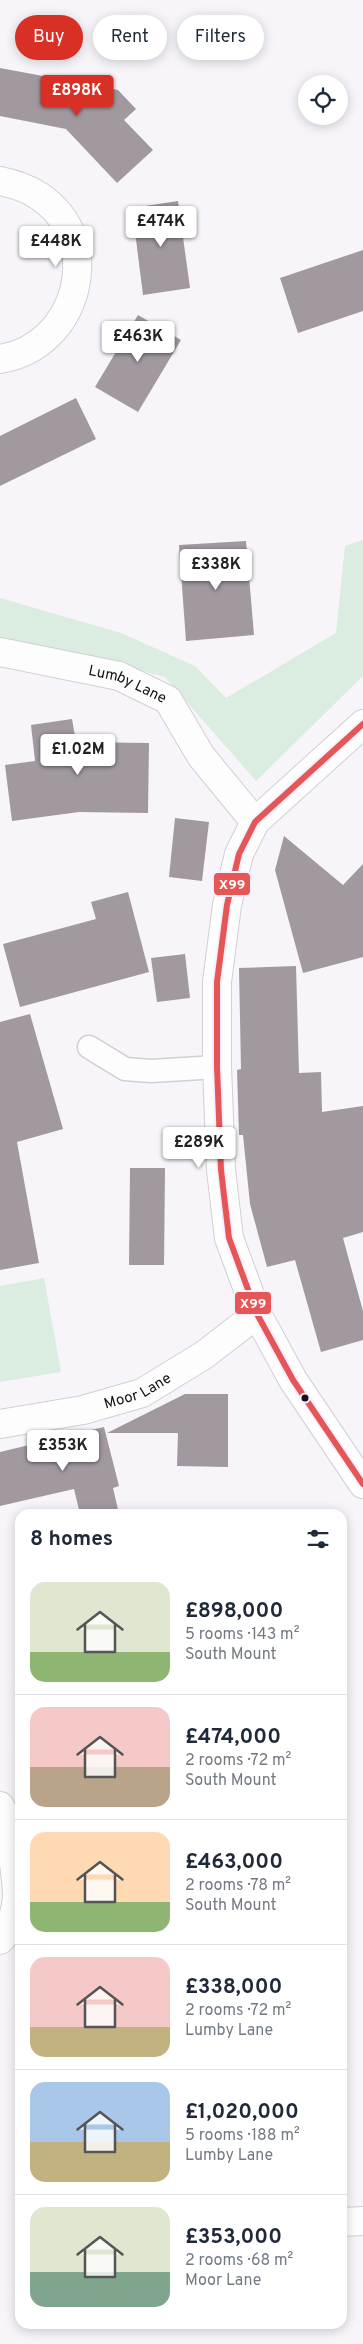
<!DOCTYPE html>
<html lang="en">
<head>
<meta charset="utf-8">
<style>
  body { margin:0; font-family:Overpass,sans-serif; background:#f2f2f3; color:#1f2937; height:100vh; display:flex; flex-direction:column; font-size:19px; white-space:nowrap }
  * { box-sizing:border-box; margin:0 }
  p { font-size:16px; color:#747a83 }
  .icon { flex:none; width:28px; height:28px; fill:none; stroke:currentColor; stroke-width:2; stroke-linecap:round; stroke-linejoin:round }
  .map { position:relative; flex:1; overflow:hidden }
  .sheet { position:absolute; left:15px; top:1509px; width:332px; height:820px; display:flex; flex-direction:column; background:#fff; border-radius:15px; box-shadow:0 2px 12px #0003 }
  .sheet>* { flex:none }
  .hud { position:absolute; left:15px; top:15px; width:334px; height:45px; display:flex; gap:10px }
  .buttons { position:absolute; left:298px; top:75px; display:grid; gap:10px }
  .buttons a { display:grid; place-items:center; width:50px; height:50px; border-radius:50%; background:#fff; box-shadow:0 2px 12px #0003; font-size:25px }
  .price { position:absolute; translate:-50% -42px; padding:0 11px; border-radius:5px; background:#fff; color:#222; font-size:16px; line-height:32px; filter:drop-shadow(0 1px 2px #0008) }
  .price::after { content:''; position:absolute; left:50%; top:30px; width:15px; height:11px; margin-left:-8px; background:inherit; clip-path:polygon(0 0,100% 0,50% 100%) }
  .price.on { background:#d93025; color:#fff }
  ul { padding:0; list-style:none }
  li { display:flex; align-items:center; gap:15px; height:125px; padding:0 15px }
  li+li { border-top:1px solid #e0e1e3 }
  li span { display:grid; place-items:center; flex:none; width:140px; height:100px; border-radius:15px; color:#555 }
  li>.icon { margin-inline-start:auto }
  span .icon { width:60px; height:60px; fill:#fffc; stroke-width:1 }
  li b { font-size:21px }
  h2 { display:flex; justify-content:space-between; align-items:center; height:60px; padding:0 15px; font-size:21px }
  .chip { padding:0 18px; border-radius:22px; background:#fff; box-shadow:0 2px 12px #0003; font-size:18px; line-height:45px }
  .chip.on { background:#d93025; color:#fff }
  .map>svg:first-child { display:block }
</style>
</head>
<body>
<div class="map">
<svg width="363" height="2344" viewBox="0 0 363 2344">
  <rect width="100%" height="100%" fill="#f7f4fa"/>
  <g fill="#dbece0">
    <path d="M 363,540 L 363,676 L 256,781 L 165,677 L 65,651 L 0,637 L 0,598 L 121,633 L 195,666 L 226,698 L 336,633 L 345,546 Z"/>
    <path d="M 44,1278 L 61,1372 L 0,1382 L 0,1286 Z"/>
  </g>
  <g fill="#a299a0">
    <path d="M 0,68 L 118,90 L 136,109 L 124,120 L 153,150 L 117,183 L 66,129 L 0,116 Z"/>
    <path d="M 178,201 L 190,288 L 143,295 L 132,208 Z"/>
    <path d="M 363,250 L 363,311 L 298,333 L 280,278 Z"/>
    <path d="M 138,315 L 181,340 L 138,412 L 95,387 Z"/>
    <path d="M 76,398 L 96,439 L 0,486 L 0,436 Z"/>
    <path d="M 246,541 L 254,635 L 186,641 L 179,545 Z"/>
    <path d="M 72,719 L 76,742 L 149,743 L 148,813 L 79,812 L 12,821 L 5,765 L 35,761 L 31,725 Z"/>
    <path d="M 175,818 L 209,822 L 202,881 L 169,877 Z"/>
    <path d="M 284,836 L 343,885 L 363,864 L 363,957 L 303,973 L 275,870 Z"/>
    <path d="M 128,892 L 149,972 L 20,1007 L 3,944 L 96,919 L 91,902 Z"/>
    <path d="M 185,954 L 190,998 L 157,1002 L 151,958 Z"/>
    <path d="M 296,966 L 299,1073 L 321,1072 L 322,1112 L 363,1106 L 363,1232 L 343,1238 L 363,1311 L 363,1340 L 321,1352 L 295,1260 L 267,1267 L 250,1204 L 243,1135 L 239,1135 L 237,1070 L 241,1069 L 239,968 Z"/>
    <path d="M 30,1014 L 63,1129 L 17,1142 L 39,1263 L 0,1270 L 0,1022 Z"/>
    <path d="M 130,1168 L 165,1168 L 164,1265 L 129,1265 Z"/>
    <path d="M 185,1394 L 228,1394 L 228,1467 L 177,1466 L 178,1433 L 107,1433 Z"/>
    <path d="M 104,1427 L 119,1486 L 113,1488 L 119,1514 L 80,1514 L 74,1489 L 0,1506 L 0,1452 Z"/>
  </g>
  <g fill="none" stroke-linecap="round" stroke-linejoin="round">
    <defs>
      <path id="service" d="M 89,1047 L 125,1069 L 151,1071 L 217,1067"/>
      <g id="minor">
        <path d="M 0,181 C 14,184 27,188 39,196 C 107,241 78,347 0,359"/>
        <path id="s1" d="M 0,652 L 119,676 L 168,700 L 201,756 L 255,822"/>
        <path id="s2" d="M 0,1424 L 83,1410 L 142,1393 L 204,1355 L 257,1314"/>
        <path d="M 0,1806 C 9,1822 17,1879 17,1897 C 16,1912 10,1930 0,1940"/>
        <path d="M 342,2222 L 363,2221"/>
      </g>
      <path id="tertiary" d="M 363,724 L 255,822 L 239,854 L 227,905 L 217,982 L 217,1067 L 221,1170 L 229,1238 L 257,1314 L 293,1380 L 363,1484"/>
    </defs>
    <use href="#service" stroke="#d1cfd4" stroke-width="25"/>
    <use href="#minor" stroke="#d1cfd4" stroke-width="30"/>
    <use href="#tertiary" stroke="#d1cfd4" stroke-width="30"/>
    <use href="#service" stroke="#fefdfe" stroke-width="22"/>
    <use href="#minor" stroke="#fefdfe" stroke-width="28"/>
    <use href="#tertiary" stroke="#fefdfe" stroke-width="28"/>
    <defs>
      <path id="bus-1" d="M 363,724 L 255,822 L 239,854 L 227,905 L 217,982 L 217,1067 L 221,1170 L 229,1238 L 257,1314 L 293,1380 L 363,1484"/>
    </defs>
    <use href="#bus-1" stroke="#f6f0fe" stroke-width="10"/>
    <use href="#bus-1" stroke="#e55757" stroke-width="6"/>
  </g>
  <circle fill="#131016" stroke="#f6f0fe" stroke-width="2" cx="305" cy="1398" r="4.5"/>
  <g text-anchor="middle" stroke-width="5" stroke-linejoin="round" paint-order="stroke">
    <g font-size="15" fill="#131016" stroke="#f6f0fe">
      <text dy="5" stroke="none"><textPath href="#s1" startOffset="132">Lumby Lane</textPath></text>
      <text dy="5" stroke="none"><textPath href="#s2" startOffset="142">Moor Lane</textPath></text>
    </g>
  </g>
  <g stroke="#f6f0fe" stroke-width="2">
    <rect x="213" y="872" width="38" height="24" rx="5" fill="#e55757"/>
    <rect x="234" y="1291" width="38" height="24" rx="5" fill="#e55757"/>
  </g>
  <g font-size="14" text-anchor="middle" font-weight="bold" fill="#fff">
    <text x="232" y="889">X99</text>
    <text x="253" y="1308">X99</text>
  </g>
</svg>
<div class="buttons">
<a><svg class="icon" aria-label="locate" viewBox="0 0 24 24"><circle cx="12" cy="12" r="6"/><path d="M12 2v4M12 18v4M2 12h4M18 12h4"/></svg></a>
</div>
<b class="price on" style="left:77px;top:117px">£898K</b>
<b class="price" style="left:161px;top:248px">£474K</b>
<b class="price" style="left:56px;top:268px">£448K</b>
<b class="price" style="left:138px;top:363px">£463K</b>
<b class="price" style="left:216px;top:591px">£338K</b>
<b class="price" style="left:78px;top:776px">£1.02M</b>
<b class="price" style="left:199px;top:1169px">£289K</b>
<b class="price" style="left:63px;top:1472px">£353K</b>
<div class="hud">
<a class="chip on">Buy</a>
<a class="chip">Rent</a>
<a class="chip">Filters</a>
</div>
<section class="sheet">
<h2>8 homes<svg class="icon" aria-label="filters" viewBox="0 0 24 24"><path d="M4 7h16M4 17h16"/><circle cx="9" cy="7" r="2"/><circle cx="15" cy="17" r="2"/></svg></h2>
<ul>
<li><span style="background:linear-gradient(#dfe7d0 70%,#8fb573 0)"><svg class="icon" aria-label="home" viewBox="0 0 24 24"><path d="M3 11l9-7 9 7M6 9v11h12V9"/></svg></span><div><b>£898,000</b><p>5 rooms · 143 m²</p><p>South Mount</p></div></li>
<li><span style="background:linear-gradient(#f6c9c9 60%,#b9a48a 0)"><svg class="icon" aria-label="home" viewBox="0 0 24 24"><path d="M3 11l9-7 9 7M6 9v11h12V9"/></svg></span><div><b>£474,000</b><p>2 rooms · 72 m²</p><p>South Mount</p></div></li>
<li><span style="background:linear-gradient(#ffd9b3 70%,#8fb573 0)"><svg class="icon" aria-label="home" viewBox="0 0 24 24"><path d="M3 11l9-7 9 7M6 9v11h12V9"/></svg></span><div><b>£463,000</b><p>2 rooms · 78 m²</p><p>South Mount</p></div></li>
<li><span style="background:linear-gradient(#f6c9c9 70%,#c2b280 0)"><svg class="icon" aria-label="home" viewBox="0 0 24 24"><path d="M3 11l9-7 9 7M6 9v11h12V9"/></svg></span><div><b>£338,000</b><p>2 rooms · 72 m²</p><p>Lumby Lane</p></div></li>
<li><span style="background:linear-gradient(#a9c7e8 60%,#c2b280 0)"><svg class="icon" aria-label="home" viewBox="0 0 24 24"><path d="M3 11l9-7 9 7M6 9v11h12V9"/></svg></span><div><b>£1,020,000</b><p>5 rooms · 188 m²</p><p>Lumby Lane</p></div></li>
<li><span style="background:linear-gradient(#dfe7d0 65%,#7fa58c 0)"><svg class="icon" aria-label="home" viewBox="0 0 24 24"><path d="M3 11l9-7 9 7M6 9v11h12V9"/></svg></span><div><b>£353,000</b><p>2 rooms · 68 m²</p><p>Moor Lane</p></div></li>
</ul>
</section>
</div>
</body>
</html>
